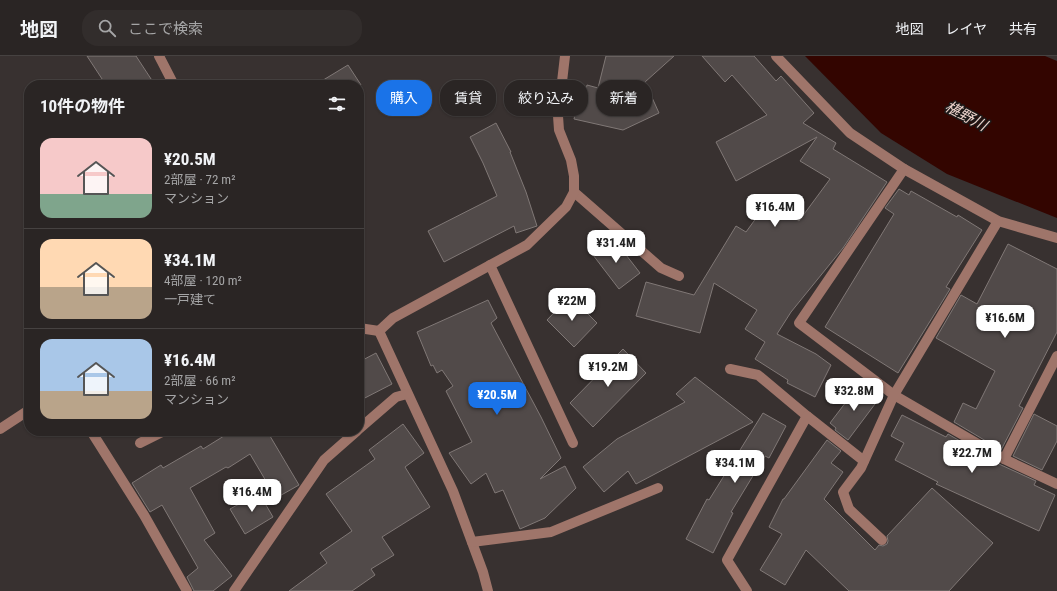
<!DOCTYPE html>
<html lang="ja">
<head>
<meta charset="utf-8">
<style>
  body { margin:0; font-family:"Roboto Condensed","Noto Sans JP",sans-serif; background:#322d2c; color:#f1f3f6; height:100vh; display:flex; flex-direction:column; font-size:15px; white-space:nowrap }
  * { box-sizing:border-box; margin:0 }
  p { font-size:13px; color:#a5a5a6 }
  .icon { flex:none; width:22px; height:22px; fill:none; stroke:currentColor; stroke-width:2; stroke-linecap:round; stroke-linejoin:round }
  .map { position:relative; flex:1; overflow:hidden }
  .panel { position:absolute; left:24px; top:24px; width:340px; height:356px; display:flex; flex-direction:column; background:#2a2524; border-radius:16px; box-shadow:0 1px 3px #0004,0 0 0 1px #464241 }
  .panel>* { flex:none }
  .top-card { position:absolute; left:376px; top:24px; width:380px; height:36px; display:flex; gap:8px }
  .price { position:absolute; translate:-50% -34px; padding:0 9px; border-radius:8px; background:#fff; color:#222; font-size:13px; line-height:26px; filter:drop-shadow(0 1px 2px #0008) }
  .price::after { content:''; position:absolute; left:50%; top:24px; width:12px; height:9px; margin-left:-6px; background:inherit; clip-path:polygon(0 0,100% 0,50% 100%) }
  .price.selected { background:#1a73e8; color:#fff }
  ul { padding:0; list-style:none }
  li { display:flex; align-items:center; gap:12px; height:100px; padding:0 16px }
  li+li { border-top:1px solid #464241 }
  li span { display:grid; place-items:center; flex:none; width:112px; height:80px; border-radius:12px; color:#555 }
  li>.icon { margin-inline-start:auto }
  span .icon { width:48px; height:48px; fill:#fffc; stroke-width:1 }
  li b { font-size:17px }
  h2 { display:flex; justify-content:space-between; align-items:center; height:48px; padding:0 16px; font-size:17px }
  .pill { padding:0 14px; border-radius:16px; background:#2a2524; box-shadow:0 1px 3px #0004,0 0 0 1px #464241; font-size:14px; line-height:36px }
  .pill.selected { background:#1a73e8; color:#fff }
  header { display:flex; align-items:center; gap:24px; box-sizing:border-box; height:56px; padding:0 20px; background:#2a2524; border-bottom:1px solid #464241 }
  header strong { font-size:19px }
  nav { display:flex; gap:22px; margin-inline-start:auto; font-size:14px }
  .search { width:280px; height:36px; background:#322d2c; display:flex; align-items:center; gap:10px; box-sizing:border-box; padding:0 14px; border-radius:16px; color:#a5a5a6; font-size:15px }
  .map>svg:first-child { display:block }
</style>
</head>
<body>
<header>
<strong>地図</strong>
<div class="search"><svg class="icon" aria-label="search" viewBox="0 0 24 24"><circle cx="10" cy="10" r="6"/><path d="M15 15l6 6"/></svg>ここで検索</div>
<nav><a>地図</a><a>レイヤ</a><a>共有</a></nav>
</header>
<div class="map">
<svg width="1057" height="535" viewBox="0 0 1057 535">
  <rect width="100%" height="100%" fill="#383130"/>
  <path fill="#330500" d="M 805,0 L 1045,0 L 1057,5 L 1057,162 L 947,118 L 881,77 Z"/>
  <g fill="#514a49" stroke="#807876">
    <path d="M 87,0 L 136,0 L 155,29 L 106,29 Z"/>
    <path d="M 606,0 L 674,0 L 645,26 L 659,57 L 623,74 L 574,63 L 579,42 L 584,43 L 587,29 L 598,32 Z"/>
    <path d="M 702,0 L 754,0 L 776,25 L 781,20 L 814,57 L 803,67 L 836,87 L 833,93 L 887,126 L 843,192 L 791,256 L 777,278 L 816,298 L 831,309 L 815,341 L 787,327 L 788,324 L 755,303 L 765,286 L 745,273 L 757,254 L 714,227 L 700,277 L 636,260 L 646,226 L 694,239 L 736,170 L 746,176 L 770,143 L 799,165 L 830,123 L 800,105 L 817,81 L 736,125 L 716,86 L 767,59 L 732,19 L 725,26 Z"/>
    <path d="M 348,9 L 361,29 L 315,29 Z"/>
    <path d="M 496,67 L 511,96 L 510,96 L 526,136 L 537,170 L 516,177 L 514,170 L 444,206 L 428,175 L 497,140 L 483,107 L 470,81 Z"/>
    <path d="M 899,133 L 909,139 L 911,135 L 957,161 L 958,159 L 982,174 L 946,231 L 950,233 L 898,317 L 825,271 L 894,158 L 885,152 Z"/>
    <path d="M 613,182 L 640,217 L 619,233 L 593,199 Z"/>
    <path d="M 1008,188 L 1057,213 L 1057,276 L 1019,350 L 1023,352 L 1001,394 L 954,366 L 963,347 L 976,353 L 995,315 L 936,282 L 961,239 L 977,248 Z"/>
    <path d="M 570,240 L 597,267 L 574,291 L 547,264 Z"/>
    <path d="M 488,244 L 497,262 L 491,267 L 541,361 L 561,402 L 540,423 L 565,410 L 576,432 L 545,462 L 520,473 L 503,434 L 495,437 L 486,417 L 471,428 L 449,397 L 472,386 L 446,335 L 453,330 L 442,314 L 437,317 L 433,309 L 431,310 L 417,276 L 457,258 Z"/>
    <path d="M 623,293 L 646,317 L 593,371 L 570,347 Z"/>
    <path d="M 376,297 L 392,328 L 359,345 L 359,306 Z"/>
    <path d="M 695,321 L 753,366 L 636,428 L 628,415 L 604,436 L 583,411 L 617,383 L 685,346 L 676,338 Z"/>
    <path d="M 859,329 L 878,344 L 848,384 L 835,374 L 836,372 L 830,367 Z"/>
    <path d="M 763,357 L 786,370 L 769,402 L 765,400 L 731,456 L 733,457 L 713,497 L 686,483 L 707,443 L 709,444 Z"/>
    <path d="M 1034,358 L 1057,370 L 1057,385 L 1042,414 L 1013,400 Z"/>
    <path d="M 902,359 L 946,381 L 948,378 L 1001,409 L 1036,425 L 1034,429 L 1055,439 L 1039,475 L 936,428 L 938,426 L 895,404 L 904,387 L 891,380 Z"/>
    <path d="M 403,368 L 424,397 L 405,411 L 430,451 L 382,481 L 394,499 L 371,513 L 375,519 L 352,535 L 289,535 L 327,507 L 320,497 L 352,475 L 326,438 L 375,403 L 369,394 Z"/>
    <path d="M 232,375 L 267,375 L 299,429 L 276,442 L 250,398 L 228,412 L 226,411 L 190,432 L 215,477 L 204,484 L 232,520 L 213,535 L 194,535 L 187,521 L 198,512 L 162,449 L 150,456 L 132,427 L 161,409 L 163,412 L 201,390 L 203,393 Z"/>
    <path d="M 827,384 L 841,395 L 831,407 L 843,416 L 824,443 L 875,494 L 879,489 L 883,490 L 887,488 L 888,485 L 887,480 L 932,432 L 993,487 L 949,535 L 849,535 L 806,494 L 785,529 L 760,514 L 782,478 L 769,471 L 783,443 L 784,443 Z"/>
    <path d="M 259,437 L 273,461 L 245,478 L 230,453 Z"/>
  </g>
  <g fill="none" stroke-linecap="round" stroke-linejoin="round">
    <g stroke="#9f756a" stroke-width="10">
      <path d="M 159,0 L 174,29"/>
      <path d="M 776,0 L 850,77 L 904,113 L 998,165 L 1057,182"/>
      <path d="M 904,113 L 799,267 L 894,339 L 1004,403 L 1057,428"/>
      <path d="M 574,136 L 661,212 L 679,220"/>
      <path d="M 490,209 L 573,387"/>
      <path d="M 359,272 L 379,275"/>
      <path d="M 379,275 L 393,262 L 527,189 L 566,151 L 574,136 L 574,120 L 571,104 L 559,74 L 558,60 L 565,0"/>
      <path d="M 379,275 L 453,435 L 483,516 L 488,535"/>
      <path d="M 730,313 L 758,319 L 807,360"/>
      <path d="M 0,373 L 29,354"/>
      <path d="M 359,373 L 396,341 L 407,338"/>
      <path d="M 91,375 L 144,459 L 187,535"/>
      <path d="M 140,387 L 164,375"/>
      <path d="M 1004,403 L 1057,300"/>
      <path d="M 882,484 L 849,453 L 843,436 L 861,412 L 894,339 L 998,165"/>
      <path d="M 472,486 L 551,476 L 658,432"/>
      <path d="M 234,535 L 324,404 L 357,375"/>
      <path d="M 747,535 L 727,504 L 807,360 L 864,405"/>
    </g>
  </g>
  <g text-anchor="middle" stroke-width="3" stroke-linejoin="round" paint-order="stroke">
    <g font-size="15" font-style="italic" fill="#edd3cc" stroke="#1d1a19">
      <text transform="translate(966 60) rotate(28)" y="5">椹野川</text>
    </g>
  </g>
</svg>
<b class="price" style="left:775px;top:172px">¥16.4M</b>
<b class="price" style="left:616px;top:208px">¥31.4M</b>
<b class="price" style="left:572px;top:266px">¥22M</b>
<b class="price" style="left:1005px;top:283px">¥16.6M</b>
<b class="price" style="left:608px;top:332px">¥19.2M</b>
<b class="price" style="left:854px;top:356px">¥32.8M</b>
<b class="price selected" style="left:497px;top:360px">¥20.5M</b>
<b class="price" style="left:972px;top:418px">¥22.7M</b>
<b class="price" style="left:735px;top:428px">¥34.1M</b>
<b class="price" style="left:252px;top:457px">¥16.4M</b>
<div class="top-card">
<a class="pill selected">購入</a>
<a class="pill">賃貸</a>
<a class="pill">絞り込み</a>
<a class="pill">新着</a>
</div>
<section class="panel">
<h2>10件の物件<svg class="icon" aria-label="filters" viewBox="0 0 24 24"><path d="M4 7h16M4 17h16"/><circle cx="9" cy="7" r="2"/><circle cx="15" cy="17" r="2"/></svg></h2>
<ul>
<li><span style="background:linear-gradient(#f6c9c9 70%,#7fa58c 0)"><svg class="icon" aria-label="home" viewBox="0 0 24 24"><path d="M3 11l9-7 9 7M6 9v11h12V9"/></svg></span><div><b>¥20.5M</b><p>2部屋 · 72 m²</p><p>マンション</p></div></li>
<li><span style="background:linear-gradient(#ffd9b3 60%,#b9a48a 0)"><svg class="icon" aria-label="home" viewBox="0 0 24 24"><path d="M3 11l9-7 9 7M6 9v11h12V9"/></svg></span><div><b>¥34.1M</b><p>4部屋 · 120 m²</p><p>一戸建て</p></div></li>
<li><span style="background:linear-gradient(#a9c7e8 65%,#b9a48a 0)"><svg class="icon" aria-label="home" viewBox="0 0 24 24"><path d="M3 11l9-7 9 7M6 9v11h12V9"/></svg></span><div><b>¥16.4M</b><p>2部屋 · 66 m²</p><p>マンション</p></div></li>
</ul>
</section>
</div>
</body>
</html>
